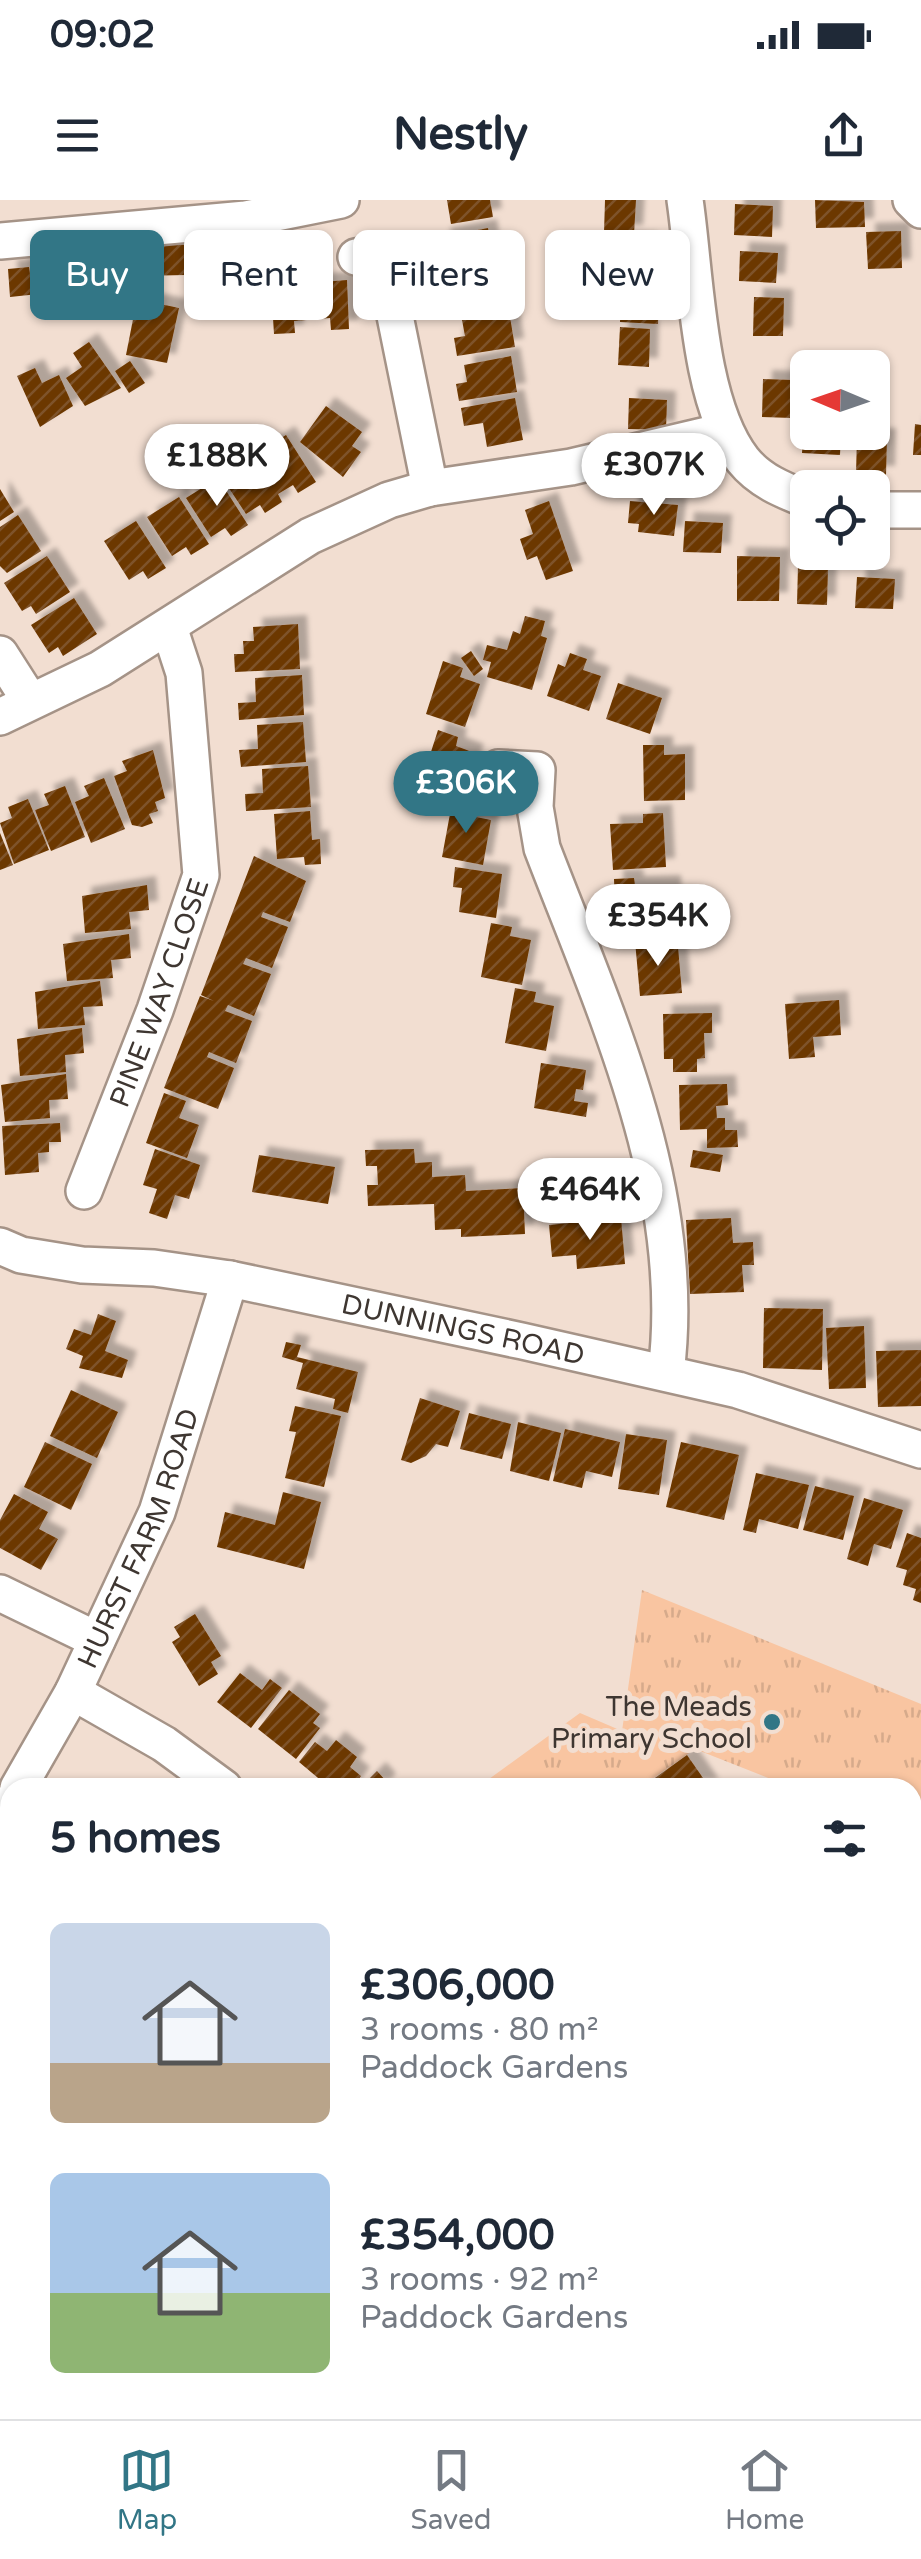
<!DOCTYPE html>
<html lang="en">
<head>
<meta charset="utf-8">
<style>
  body { margin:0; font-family:"Varela Round",sans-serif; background:#f6f6f7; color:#1f2937; height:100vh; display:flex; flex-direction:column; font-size:38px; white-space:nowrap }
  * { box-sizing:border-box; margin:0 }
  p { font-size:32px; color:#747a83 }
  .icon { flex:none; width:55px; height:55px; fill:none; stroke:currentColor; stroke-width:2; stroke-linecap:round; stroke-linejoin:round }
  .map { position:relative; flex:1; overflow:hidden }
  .drawer { position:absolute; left:0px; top:1578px; width:922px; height:642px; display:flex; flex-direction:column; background:#fff; border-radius:30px 30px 0 0; box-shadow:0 2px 8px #0004 }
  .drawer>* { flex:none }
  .banner { position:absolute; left:30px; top:30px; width:862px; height:90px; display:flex; gap:20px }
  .needle { width:65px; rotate:272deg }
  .controls { position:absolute; left:790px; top:150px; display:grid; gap:20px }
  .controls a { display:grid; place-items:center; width:100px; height:100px; border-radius:15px; background:#fff; box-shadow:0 2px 8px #0004; font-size:50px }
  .price { position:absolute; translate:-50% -85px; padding:0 22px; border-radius:35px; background:#fff; color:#222; font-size:32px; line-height:65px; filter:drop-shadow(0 2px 5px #0008) }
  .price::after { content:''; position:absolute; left:50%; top:60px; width:30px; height:22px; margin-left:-15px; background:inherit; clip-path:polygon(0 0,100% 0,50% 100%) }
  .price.current { background:#327686; color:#fff }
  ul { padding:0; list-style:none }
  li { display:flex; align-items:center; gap:30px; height:250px; padding:0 50px }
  li span { display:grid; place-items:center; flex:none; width:280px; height:200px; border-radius:15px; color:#555 }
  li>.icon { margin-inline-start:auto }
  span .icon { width:120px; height:120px; fill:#fffc; stroke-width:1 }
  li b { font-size:42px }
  h2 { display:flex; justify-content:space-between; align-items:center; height:120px; padding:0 50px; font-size:42px }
  .tag { padding:0 35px; border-radius:15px; background:#fff; box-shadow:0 2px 8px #0004; font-size:35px; line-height:90px }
  .tag.current { background:#327686; color:#fff }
  .status { display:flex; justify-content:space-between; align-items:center; height:70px; padding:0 50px; background:#fff; direction:ltr }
  .status svg { height:28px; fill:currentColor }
  header { display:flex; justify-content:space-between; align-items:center; height:130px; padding:0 50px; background:#fff; font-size:45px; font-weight:700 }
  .tabs { display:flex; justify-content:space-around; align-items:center; height:140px; border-top:2px solid #e0e1e3; background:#fff; font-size:28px; color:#747a83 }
  .tabs a { display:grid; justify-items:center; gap:5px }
  .tabs .current { color:#327686 }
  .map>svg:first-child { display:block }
</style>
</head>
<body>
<div class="status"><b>09:02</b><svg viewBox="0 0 49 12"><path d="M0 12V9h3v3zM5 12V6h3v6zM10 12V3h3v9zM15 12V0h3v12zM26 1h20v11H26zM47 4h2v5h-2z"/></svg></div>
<header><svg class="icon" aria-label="menu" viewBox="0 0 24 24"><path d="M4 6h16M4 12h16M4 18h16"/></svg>Nestly<svg class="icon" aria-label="share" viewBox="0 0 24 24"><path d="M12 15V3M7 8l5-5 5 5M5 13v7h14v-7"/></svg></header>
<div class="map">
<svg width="921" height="2219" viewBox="0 0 921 2219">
  <defs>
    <pattern id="forest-firs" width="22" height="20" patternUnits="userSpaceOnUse" patternTransform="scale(2.5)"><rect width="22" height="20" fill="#f9c5a1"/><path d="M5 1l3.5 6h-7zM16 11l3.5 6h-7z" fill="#d6aa8b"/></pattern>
    <pattern id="park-tufts" width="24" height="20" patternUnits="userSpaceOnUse" patternTransform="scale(2.5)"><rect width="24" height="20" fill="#f9c5a1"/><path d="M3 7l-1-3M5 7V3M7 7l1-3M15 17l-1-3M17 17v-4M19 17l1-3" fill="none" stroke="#d6aa8b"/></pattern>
    <pattern id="water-waves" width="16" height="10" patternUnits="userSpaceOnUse" patternTransform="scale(2.5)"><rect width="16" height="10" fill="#5bd9f5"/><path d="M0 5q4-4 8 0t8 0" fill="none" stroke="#50bbd2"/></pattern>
    <pattern id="building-hatch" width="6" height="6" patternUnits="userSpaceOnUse" patternTransform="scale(2.5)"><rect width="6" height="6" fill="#6c3706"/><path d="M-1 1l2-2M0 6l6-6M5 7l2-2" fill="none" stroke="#7e532b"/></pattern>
    <filter id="shadow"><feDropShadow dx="9" dy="-9" stdDeviation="2.5" flood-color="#0004"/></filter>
  </defs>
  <rect width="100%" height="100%" fill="#f2ded1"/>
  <path fill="#f9c5a1" d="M 10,1665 L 10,1809 L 0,1823 L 0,1680 Z"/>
  <path fill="url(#forest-firs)" d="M 10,1809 L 10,2103 L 0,2100 L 0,1823 Z"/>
  <path fill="url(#park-tufts)" d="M 642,1390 L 921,1504 L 921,1640 L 913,1648 L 912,1588 L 791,1587 L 695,1549 L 641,1587 L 478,1587 L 580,1513 L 622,1531 Z"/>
  <path fill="url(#water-waves)" d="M 10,1942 L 10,2062 L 0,2056 L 0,1949 Z"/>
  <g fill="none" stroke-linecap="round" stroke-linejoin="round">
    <path stroke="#5bd9f5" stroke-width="9" d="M 751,2210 L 760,2219"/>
  </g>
  <g fill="url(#building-hatch)" filter="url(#shadow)">
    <path d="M 447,0 L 490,0 L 493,17 L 451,24 Z"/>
    <path d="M 605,0 L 636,0 L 634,34 L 604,33 Z"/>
    <path d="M 815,0 L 864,2 L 865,27 L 816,28 Z"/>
    <path d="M 735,4 L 773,6 L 772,37 L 734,35 Z"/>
    <path d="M 488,28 L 494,63 L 436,73 L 433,56 L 444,54 L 441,37 Z"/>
    <path d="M 901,31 L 902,68 L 868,69 L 866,32 Z"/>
    <path d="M 611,39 L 649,41 L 648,71 L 610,69 Z"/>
    <path d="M 148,41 L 185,45 L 186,75 L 137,76 L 137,45 L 149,45 Z"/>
    <path d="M 740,51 L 778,53 L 776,83 L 739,81 Z"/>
    <path d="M 29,67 L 30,74 L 46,72 L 48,93 L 10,97 L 8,69 Z"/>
    <path d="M 495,73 L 501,108 L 444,118 L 440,100 L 452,98 L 448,81 Z"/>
    <path d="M 347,80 L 349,129 L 331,130 L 330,118 L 294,121 L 295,133 L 274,134 L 271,86 Z"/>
    <path d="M 621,92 L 659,94 L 658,124 L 620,122 Z"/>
    <path d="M 754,97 L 784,98 L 783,136 L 753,136 Z"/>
    <path d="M 137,99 L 179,108 L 167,163 L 126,155 Z"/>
    <path d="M 509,111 L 515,147 L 457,156 L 454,138 L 465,136 L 462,120 Z"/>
    <path d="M 620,127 L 650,129 L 649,167 L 618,165 Z"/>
    <path d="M 89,142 L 121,188 L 85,206 L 66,178 L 82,167 L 73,153 Z"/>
    <path d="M 511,156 L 517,192 L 459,201 L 456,184 L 467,182 L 464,165 Z"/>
    <path d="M 130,161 L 145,183 L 129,193 L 115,171 Z"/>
    <path d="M 35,168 L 42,183 L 59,175 L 73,206 L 40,227 L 17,176 Z"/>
    <path d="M 763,179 L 793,180 L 792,218 L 762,217 Z"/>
    <path d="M 515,198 L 523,240 L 487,247 L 483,223 L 464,226 L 461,208 Z"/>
    <path d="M 629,198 L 667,200 L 666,230 L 628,229 Z"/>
    <path d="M 326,206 L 362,232 L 352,246 L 361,252 L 343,277 L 300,242 Z"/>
    <path d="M 804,223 L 808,223 L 808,232 L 841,232 L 840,255 L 802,253 Z"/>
    <path d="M 915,224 L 921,225 L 921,255 L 913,255 Z"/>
    <path d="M 286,235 L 316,282 L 298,293 L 293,285 L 278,294 L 282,302 L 265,313 L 260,305 L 246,314 L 221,276 Z"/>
    <path d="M 857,236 L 887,237 L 886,275 L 856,274 Z"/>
    <path d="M 218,278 L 248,325 L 231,336 L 225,328 L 211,337 L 186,298 Z"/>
    <path d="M 0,289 L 14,312 L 0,321 Z"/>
    <path d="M 179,297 L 209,344 L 191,355 L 186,347 L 172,356 L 147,317 Z"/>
    <path d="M 549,301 L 573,371 L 546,380 L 537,356 L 527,360 L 520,339 L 533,334 L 525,310 Z"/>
    <path d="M 630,301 L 678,305 L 674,336 L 638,332 L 639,324 L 628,323 Z"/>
    <path d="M 18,315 L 41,351 L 7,373 L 0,366 L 0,327 Z"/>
    <path d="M 136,321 L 166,368 L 148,379 L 143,371 L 129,380 L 104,341 Z"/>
    <path d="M 685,321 L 723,323 L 721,353 L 683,352 Z"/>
    <path d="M 47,356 L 70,392 L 36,414 L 31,406 L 22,411 L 4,383 Z"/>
    <path d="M 737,356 L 780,357 L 779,401 L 737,401 Z"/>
    <path d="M 798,366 L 828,367 L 827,405 L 797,404 Z"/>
    <path d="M 857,377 L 895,379 L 893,409 L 855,408 Z"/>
    <path d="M 74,398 L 97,434 L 63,456 L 58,447 L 49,453 L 31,425 Z"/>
    <path d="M 525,416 L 545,421 L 541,436 L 547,438 L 532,490 L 487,477 L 491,462 L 483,460 L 487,445 L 507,450 L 513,431 L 520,434 Z"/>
    <path d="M 298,424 L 300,469 L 235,472 L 234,454 L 244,454 L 243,441 L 254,441 L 253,427 Z"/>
    <path d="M 471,451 L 483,469 L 474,476 L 461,458 Z"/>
    <path d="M 570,453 L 587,459 L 583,470 L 601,476 L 589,511 L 547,496 L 558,464 L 565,467 Z"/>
    <path d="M 443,461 L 463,468 L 460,477 L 480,484 L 465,527 L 426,514 Z"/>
    <path d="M 302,475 L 304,515 L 239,520 L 238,503 L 256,502 L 255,478 Z"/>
    <path d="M 618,483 L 662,498 L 650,534 L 606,519 Z"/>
    <path d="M 303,522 L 306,562 L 241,567 L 239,550 L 258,549 L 257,525 Z"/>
    <path d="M 438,530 L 458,537 L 456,546 L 475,553 L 460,596 L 421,583 Z"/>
    <path d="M 643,545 L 664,545 L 664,555 L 685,554 L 685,600 L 644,601 Z"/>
    <path d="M 153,550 L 165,598 L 155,602 L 158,611 L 149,614 L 153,623 L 142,627 L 132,625 L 114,576 L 127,571 L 122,561 Z"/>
    <path d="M 308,566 L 311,607 L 246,611 L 245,594 L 263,593 L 262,569 Z"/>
    <path d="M 104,578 L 125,629 L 91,643 L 75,602 L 89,596 L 84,586 Z"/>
    <path d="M 65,586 L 85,637 L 51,651 L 35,610 L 49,605 L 44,594 Z"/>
    <path d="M 28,599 L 49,650 L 14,664 L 0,623 L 12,618 L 8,607 Z"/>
    <path d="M 452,603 L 473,607 L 471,616 L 491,620 L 483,665 L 442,657 Z"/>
    <path d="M 310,611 L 312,640 L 320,639 L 321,664 L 305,665 L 304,657 L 277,659 L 274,614 Z"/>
    <path d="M 663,613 L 666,667 L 613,670 L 610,624 L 643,623 L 643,614 Z"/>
    <path d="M 0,633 L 13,665 L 0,670 Z"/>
    <path d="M 254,656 L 306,681 L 290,722 L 263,712 L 261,717 L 288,727 L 272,768 L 246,758 L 243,764 L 271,774 L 254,816 L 228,805 L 225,811 L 252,821 L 236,863 L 209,852 L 207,857 L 234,868 L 218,909 L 164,888 L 200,796 L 214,801 L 201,795 Z"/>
    <path d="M 455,667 L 502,674 L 496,718 L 459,712 L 462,688 L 453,687 Z"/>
    <path d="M 634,678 L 635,685 L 672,684 L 673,706 L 654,707 L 655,731 L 616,732 L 614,679 Z"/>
    <path d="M 147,685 L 149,710 L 129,712 L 131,729 L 85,733 L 82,696 Z"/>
    <path d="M 491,723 L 512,727 L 510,736 L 531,740 L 522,785 L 481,777 Z"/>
    <path d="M 129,734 L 131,758 L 111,760 L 113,778 L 67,781 L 63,744 Z"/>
    <path d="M 657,739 L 657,749 L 678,747 L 682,793 L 640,796 L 635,741 Z"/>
    <path d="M 100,781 L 103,806 L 83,807 L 85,825 L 38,829 L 35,792 Z"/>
    <path d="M 515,788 L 536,792 L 534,802 L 554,806 L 546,851 L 505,843 Z"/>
    <path d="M 839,800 L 841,835 L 813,837 L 815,857 L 789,859 L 785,804 Z"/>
    <path d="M 712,813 L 712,833 L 704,833 L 705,858 L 697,859 L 697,872 L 673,872 L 673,859 L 664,859 L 663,814 Z"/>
    <path d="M 82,828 L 84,853 L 65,855 L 66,872 L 20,876 L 17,839 Z"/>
    <path d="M 541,863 L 586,870 L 583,890 L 576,889 L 574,901 L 588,903 L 586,917 L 534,908 Z"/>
    <path d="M 66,874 L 68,899 L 49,900 L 50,918 L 5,922 L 1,885 Z"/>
    <path d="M 727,884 L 728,905 L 716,906 L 717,918 L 725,918 L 725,930 L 737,930 L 738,947 L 707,948 L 707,929 L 680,930 L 679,885 Z"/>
    <path d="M 164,893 L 186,901 L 179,918 L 199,925 L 187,958 L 146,943 Z"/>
    <path d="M 60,923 L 61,942 L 49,942 L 49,952 L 38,953 L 39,972 L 5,975 L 2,926 Z"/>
    <path d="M 155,949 L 200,965 L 189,999 L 175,995 L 167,1019 L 149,1013 L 157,989 L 143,985 Z"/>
    <path d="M 414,949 L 415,963 L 432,962 L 432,977 L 465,975 L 466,991 L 523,988 L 525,1034 L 461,1037 L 461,1029 L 435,1030 L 434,1004 L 368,1006 L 367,985 L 378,985 L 377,966 L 366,966 L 365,950 Z"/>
    <path d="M 693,950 L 723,955 L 720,972 L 690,967 Z"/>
    <path d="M 259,955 L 335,967 L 328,1004 L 252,992 Z"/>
    <path d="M 621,1018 L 625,1064 L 577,1069 L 576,1055 L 552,1057 L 549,1025 Z"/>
    <path d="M 731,1018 L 733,1043 L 753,1042 L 754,1065 L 742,1065 L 744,1092 L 690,1094 L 686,1020 Z"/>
    <path d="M 764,1108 L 823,1109 L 822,1170 L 763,1168 Z"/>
    <path d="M 98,1114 L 116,1121 L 105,1151 L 128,1160 L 122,1178 L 79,1168 L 83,1156 L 66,1149 L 74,1129 L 91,1135 Z"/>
    <path d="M 864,1126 L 866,1188 L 829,1189 L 826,1128 Z"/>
    <path d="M 286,1142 L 301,1145 L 297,1157 L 358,1172 L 348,1213 L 333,1209 L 335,1199 L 296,1189 L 303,1163 L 282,1157 Z"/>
    <path d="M 921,1150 L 921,1206 L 878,1207 L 876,1151 Z"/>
    <path d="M 71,1190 L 118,1212 L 97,1258 L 50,1236 Z"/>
    <path d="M 420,1198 L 460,1211 L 448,1247 L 436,1244 L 426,1256 L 411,1263 L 401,1260 Z"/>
    <path d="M 295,1206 L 341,1216 L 324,1287 L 285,1278 L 296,1232 L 289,1231 Z"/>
    <path d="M 469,1213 L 511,1224 L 502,1259 L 460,1249 Z"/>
    <path d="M 518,1222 L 561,1233 L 549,1281 L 510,1271 Z"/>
    <path d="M 565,1229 L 620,1242 L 612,1277 L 586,1271 L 582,1288 L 553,1281 Z"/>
    <path d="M 626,1234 L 667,1240 L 659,1295 L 618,1289 Z"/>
    <path d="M 45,1242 L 92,1264 L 71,1310 L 24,1287 Z"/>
    <path d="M 681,1242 L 739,1255 L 724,1320 L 666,1307 Z"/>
    <path d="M 756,1273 L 809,1285 L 798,1329 L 759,1319 L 756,1333 L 743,1330 Z"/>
    <path d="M 815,1286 L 854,1296 L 843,1340 L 803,1330 Z"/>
    <path d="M 283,1292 L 321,1302 L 304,1369 L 217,1347 L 225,1312 L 275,1325 Z"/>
    <path d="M 14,1294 L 48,1312 L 39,1329 L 58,1339 L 41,1370 L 0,1348 L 0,1320 Z"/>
    <path d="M 864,1298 L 903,1310 L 891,1349 L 874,1344 L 868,1366 L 847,1359 Z"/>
    <path d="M 907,1333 L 921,1338 L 921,1403 L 913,1400 L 916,1389 L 903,1385 L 907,1370 L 896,1367 Z"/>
    <path d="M 195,1414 L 221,1456 L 211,1462 L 218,1474 L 199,1486 L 172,1442 L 180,1437 L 174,1427 Z"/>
    <path d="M 240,1473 L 262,1490 L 270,1479 L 282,1488 L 251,1528 L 217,1502 Z"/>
    <path d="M 289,1490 L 320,1514 L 313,1523 L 320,1528 L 296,1559 L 258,1529 Z"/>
    <path d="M 336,1540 L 357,1557 L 350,1567 L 361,1576 L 352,1588 L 330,1588 L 299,1562 L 315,1542 L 327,1551 Z"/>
    <path d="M 687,1555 L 710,1588 L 641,1588 Z"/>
    <path d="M 377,1571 L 387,1582 L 382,1588 L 360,1588 Z"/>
    <path d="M 912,1780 L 921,1792 L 921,1807 L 912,1813 Z"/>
    <path d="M 913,1899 L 921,1920 L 921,1975 L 912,1978 Z"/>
    <path d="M 921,2150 L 921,2186 L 912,2189 L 912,2153 Z"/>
    <path d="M 53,2210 L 87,2210 L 80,2219 L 45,2219 Z"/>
    <path d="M 225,2210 L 288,2210 L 297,2217 L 219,2219 Z"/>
  </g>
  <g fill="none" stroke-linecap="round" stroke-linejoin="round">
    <defs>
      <g id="minor">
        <path d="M 685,0 C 696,74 697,201 743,260 C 760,281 783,290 808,300"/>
        <path d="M 911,0 L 921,10"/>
        <path d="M 0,41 L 246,19 L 341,0"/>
        <path d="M 356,57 L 382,52 L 430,288"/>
        <path d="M 872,310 L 921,310"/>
        <path d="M 0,454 L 30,501"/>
        <path d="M 0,517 L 100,469 L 310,336 L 389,300 L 430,288 L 571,267 L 724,231"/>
        <path d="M 498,568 L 537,570 L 535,607 L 542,648 C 606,815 689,991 666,1173"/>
        <path id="s1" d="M 84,991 L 155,810 L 201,675 L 184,473 L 169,427"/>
        <path id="s2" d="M 0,1046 L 21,1055 L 82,1065 L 154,1068 L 230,1079 L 522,1141 L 738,1190 L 921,1250"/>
        <path d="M 0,1393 L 97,1440"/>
        <path d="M 73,1492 L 164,1544 L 224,1588"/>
        <path id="s3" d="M 18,1588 L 73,1492 L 157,1312 L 230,1079"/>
        <path d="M 0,1618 L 10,1602"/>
        <path d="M 912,1685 L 921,1677"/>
        <path d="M 602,2210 L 603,2219"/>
        <path d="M 149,2219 L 156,2210"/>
      </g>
    </defs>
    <use href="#minor" stroke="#a59387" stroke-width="40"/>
    <use href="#minor" stroke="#fff" stroke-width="35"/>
  </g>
  <circle fill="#327686" stroke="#f2ded1" stroke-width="4" cx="772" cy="1522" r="10"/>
  <g text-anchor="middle" stroke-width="10" stroke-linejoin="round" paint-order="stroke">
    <g font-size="28" fill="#3e3631" stroke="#f2ded1">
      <text dy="10" stroke="none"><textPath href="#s1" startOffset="212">PINE WAY CLOSE</textPath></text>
      <text dy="10" stroke="none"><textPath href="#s2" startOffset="472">DUNNINGS ROAD</textPath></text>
      <text dy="10" stroke="none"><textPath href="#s3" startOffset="278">HURST FARM ROAD</textPath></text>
    </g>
    <g font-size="28" fill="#3e3631" stroke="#f2ded1" text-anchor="end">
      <text x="752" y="1516">The Meads<tspan x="752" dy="32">Primary School</tspan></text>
    </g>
  </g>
</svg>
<div class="controls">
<a><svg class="needle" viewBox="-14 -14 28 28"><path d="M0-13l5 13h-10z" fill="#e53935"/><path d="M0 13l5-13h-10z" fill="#747a83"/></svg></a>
<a><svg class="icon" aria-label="locate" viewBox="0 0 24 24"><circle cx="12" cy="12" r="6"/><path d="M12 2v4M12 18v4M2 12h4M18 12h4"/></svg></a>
</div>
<b class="price" style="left:217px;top:309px">£188K</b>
<b class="price" style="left:654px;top:318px">£307K</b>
<b class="price current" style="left:466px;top:636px">£306K</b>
<b class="price" style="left:658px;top:769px">£354K</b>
<b class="price" style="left:590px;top:1043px">£464K</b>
<div class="banner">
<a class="tag current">Buy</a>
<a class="tag">Rent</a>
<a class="tag">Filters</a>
<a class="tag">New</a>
</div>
<section class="drawer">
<h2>5 homes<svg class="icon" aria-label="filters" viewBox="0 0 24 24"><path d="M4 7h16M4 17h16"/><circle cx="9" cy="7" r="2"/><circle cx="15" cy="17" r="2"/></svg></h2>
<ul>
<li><span style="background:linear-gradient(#c9d6e8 70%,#b9a48a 0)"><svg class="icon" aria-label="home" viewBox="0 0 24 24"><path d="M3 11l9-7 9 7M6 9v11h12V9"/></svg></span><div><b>£306,000</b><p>3 rooms · 80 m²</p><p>Paddock Gardens</p></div></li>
<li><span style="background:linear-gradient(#a9c7e8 60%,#8fb573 0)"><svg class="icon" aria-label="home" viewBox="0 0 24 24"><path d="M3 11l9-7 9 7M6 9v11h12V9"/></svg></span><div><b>£354,000</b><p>3 rooms · 92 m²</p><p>Paddock Gardens</p></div></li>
</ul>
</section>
</div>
<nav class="tabs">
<a class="current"><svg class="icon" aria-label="map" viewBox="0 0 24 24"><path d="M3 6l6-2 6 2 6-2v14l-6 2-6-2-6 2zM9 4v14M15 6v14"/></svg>Map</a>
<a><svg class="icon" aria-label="saved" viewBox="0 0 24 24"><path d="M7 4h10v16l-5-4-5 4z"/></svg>Saved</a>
<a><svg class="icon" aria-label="home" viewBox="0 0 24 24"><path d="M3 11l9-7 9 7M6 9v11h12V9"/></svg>Home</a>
</nav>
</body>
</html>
